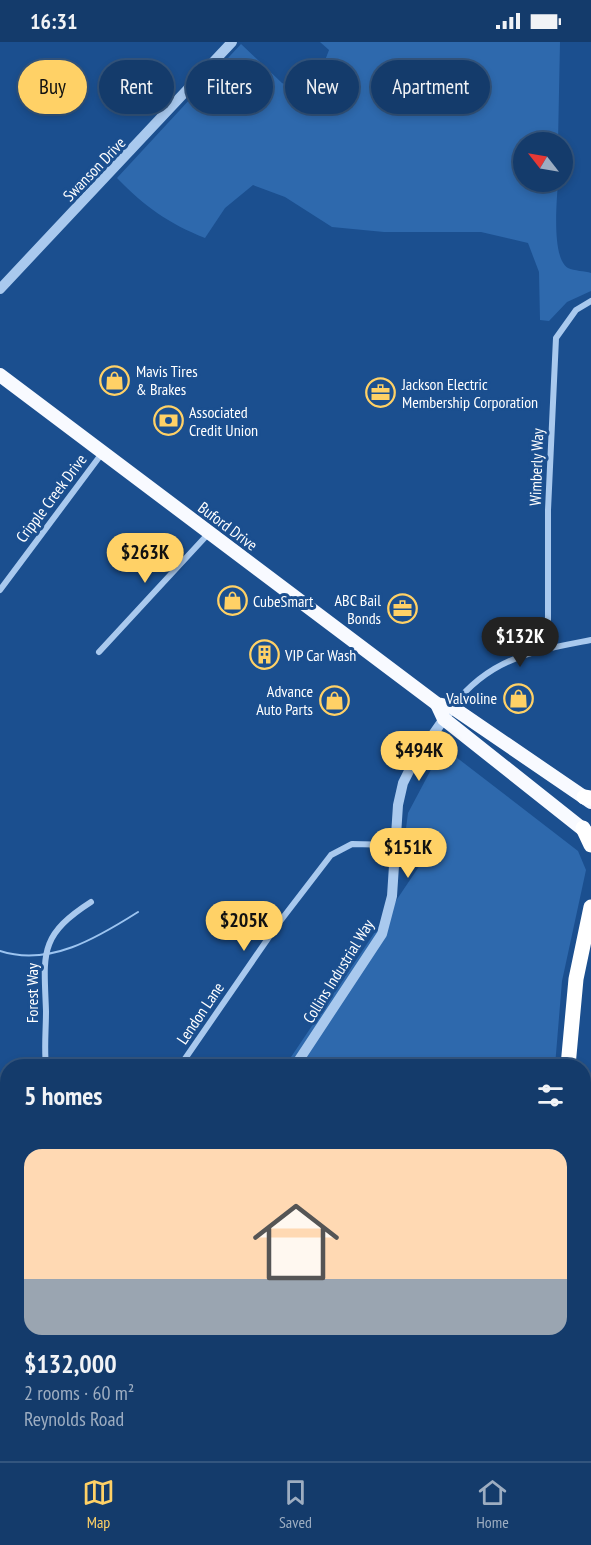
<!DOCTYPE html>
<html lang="en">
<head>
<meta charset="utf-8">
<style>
  body { margin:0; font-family:"PT Sans Narrow",sans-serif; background:#1d4271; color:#f1f3f6; height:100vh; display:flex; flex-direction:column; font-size:22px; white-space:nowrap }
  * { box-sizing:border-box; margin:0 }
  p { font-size:20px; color:#9dadc1 }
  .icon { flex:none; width:33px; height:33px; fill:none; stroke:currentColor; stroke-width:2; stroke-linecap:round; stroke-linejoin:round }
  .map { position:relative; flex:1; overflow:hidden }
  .drawer { position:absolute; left:0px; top:1017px; width:591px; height:402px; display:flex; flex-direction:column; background:#143b6b; border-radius:24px 24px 0 0; box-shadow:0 3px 9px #0003,0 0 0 2px #33557e }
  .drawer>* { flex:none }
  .top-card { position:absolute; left:18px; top:18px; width:555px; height:54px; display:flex; gap:12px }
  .needle { width:39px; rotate:301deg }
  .fabs { position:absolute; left:513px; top:90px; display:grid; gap:12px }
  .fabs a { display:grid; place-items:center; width:60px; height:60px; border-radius:50%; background:#143b6b; box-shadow:0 3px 9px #0003,0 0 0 2px #33557e; font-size:30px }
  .price { position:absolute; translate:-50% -51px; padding:0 14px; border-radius:21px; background:#ffd166; color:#111; font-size:20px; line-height:39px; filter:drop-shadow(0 2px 3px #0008) }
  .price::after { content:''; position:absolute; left:50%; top:36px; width:18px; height:14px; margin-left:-9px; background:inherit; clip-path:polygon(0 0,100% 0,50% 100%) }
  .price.selected { background:#222; color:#fff }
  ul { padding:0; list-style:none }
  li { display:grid; align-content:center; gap:12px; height:318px; padding:0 24px }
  li span { display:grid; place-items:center; height:186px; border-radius:18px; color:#555 }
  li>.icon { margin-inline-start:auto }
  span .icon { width:108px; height:108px; fill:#fffc; stroke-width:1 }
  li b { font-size:26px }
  h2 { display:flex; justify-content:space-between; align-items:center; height:72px; padding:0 24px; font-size:26px }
  .chip { padding:0 21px; border-radius:27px; background:#143b6b; box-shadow:0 3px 9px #0003,0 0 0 2px #33557e; font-size:21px; line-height:54px }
  .chip.selected { background:#ffd166; color:#111 }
  .status { display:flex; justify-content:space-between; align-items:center; height:42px; padding:0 30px; background:#143b6b; direction:ltr }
  .status svg { height:16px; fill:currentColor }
  .tab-bar { display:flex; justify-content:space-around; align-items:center; height:84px; border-top:2px solid #33557e; background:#143b6b; font-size:16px; color:#9dadc1 }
  .tab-bar a { display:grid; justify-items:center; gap:3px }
  .tab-bar .selected { color:#ffd166 }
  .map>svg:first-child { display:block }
</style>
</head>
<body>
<div class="status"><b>16:31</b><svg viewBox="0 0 49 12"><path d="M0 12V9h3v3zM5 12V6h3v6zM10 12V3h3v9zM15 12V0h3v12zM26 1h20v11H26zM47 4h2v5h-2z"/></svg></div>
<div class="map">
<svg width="591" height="1419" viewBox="0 0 591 1419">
  <rect width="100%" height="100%" fill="#1b4f8f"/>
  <g fill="#2e69ad">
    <path d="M 320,0 L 560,0 L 558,100 L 524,100 L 524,140 L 558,140 C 557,157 551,216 568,226 C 574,229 585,229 591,231 L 591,249 L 567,260 L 549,279 L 540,278 L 539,230 L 528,201 L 481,190 L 384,190 L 332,185 L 285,155 L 253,143 L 225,166 L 205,196 C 168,181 145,165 117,136 L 241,2 L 282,41 L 299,48 L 324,21 L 329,8 Z"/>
    <path d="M 443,705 L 578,809 L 586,828 L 562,939 L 555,1024 L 285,1024 L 420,823 L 405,794 L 408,771 Z"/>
    <path d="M 268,1412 L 452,1412 L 449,1419 L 265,1419 Z"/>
  </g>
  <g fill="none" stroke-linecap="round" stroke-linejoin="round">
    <g stroke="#9cc4f0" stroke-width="2">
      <path d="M 0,909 C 49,925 97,896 138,870"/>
      <path d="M 312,1419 L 318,1412"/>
    </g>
    <g stroke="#a9c9ee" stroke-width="6">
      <path d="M 0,548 L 103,410"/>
      <path d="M 548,607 L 548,468 L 556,296 L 576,268 L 591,259"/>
      <path d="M 99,610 L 209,491"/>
      <path d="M 453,664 C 491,615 534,609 591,598"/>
      <path d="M 46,1024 C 44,1006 46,988 46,969 C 44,912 38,894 91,860"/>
      <path d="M 180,1024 L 278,882 L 331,813 L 352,802 L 395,803"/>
      <path d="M 4,1279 L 8,1276"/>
    </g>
    <g stroke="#a9c9ee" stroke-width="10">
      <path d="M 0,247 L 232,0"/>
      <path d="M 295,1024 L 382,892 L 392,854 L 398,763 L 403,741 L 413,721 L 448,671"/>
      <path d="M 45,1419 L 47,1412"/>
    </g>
    <g stroke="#f8faff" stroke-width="14">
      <path d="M 0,333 L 437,662 L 452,665 L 591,760"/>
      <path d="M 437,662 L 444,677 L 589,792"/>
    </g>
    <g stroke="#fff" stroke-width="15">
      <path d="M 584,755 L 591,756"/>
      <path d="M 583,786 L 591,803"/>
      <path d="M 568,1024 L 576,937 L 591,865"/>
      <path d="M 584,1112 L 591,1090"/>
      <path d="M 584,1246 L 591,1223"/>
      <path d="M 584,1334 L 591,1311"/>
      <path d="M 457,1419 L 460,1412"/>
      <path d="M 485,1419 L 487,1412"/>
      <path d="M 527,1419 L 530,1412"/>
      <path d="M 556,1419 L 559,1412"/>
    </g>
  </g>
  <defs>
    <symbol id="shop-ring" viewBox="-11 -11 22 22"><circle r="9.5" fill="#1b4f8f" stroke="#ffd166" stroke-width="1.5"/><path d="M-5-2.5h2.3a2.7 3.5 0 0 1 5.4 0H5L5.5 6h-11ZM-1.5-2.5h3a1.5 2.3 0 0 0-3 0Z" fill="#ffd166"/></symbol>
    <symbol id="office-ring" viewBox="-11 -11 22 22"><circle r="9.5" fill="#1b4f8f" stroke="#ffd166" stroke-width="1.5"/><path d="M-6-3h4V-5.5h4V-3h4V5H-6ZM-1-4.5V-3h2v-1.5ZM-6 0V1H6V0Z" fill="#ffd166"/></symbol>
    <symbol id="bank-ring" viewBox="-11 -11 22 22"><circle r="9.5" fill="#1b4f8f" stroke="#ffd166" stroke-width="1.5"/><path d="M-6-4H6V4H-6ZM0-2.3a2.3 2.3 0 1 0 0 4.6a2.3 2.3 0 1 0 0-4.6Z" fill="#ffd166"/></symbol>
    <symbol id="building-ring" viewBox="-11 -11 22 22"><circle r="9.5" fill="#1b4f8f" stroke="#ffd166" stroke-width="1.5"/><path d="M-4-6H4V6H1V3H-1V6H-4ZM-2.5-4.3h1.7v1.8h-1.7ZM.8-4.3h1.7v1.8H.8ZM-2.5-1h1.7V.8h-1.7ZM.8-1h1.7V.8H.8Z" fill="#ffd166"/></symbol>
  </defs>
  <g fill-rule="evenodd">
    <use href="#shop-ring" x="98" y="322" width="33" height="33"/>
    <use href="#office-ring" x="364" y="334" width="33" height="33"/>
    <use href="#bank-ring" x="152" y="362" width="33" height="33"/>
    <use href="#shop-ring" x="216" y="542" width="33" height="33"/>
    <use href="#office-ring" x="386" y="550" width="33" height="33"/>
    <use href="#building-ring" x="248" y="596" width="33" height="33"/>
    <use href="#shop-ring" x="502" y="640" width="33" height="33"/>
    <use href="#shop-ring" x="318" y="642" width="33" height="33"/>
  </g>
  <g text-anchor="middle" stroke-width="6" stroke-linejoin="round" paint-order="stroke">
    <g font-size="16" fill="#fff" stroke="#1b4f8f">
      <text transform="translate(94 127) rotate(-46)" y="6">Swanson Drive</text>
      <text transform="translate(536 425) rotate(-88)" y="6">Wimberly Way</text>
      <text transform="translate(51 456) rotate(-53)" y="6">Cripple Creek Drive</text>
      <text transform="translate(228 484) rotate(37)" y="6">Buford Drive</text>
      <text transform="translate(338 929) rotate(-58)" y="6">Collins Industrial Way</text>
      <text transform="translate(32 951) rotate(-90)" y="6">Forest Way</text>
      <text transform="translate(200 971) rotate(-56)" y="6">Lendon Lane</text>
    </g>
    <g font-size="16" fill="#fff" stroke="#1b4f8f" text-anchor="start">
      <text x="136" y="335">Mavis Tires<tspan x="136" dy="18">&amp; Brakes</tspan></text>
      <text x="402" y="348">Jackson Electric<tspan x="402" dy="18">Membership Corporation</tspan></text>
      <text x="189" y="376">Associated<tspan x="189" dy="18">Credit Union</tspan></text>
      <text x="381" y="564" text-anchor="end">ABC Bail<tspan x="381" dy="18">Bonds</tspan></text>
      <text x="253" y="565">CubeSmart</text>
      <text x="285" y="619">VIP Car Wash</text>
      <text x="313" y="655" text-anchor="end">Advance<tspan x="313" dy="18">Auto Parts</tspan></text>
      <text x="497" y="662" text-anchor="end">Valvoline</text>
    </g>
  </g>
</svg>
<div class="fabs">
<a><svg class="needle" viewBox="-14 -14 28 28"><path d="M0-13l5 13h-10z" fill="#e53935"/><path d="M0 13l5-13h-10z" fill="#9dadc1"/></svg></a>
</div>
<b class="price" style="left:145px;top:542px">$263K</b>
<b class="price selected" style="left:520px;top:626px">$132K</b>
<b class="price" style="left:419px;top:740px">$494K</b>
<b class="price" style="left:408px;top:837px">$151K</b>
<b class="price" style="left:244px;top:910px">$205K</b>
<div class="top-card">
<a class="chip selected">Buy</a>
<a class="chip">Rent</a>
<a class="chip">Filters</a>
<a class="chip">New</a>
<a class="chip">Apartment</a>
</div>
<section class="drawer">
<h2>5 homes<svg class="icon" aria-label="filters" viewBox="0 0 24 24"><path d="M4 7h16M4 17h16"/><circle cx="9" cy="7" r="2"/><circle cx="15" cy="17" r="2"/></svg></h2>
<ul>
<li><span style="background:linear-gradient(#ffd9b3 70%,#9aa5b1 0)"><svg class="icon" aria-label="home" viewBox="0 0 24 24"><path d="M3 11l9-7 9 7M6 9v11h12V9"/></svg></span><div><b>$132,000</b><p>2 rooms · 60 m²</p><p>Reynolds Road</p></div></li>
</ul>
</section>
</div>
<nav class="tab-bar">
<a class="selected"><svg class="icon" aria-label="map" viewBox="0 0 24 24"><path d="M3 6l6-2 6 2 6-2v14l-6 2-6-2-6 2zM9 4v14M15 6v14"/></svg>Map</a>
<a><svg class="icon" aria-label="saved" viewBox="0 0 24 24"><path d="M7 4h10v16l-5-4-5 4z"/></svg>Saved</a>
<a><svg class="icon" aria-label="home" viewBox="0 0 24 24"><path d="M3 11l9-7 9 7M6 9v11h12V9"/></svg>Home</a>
</nav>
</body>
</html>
